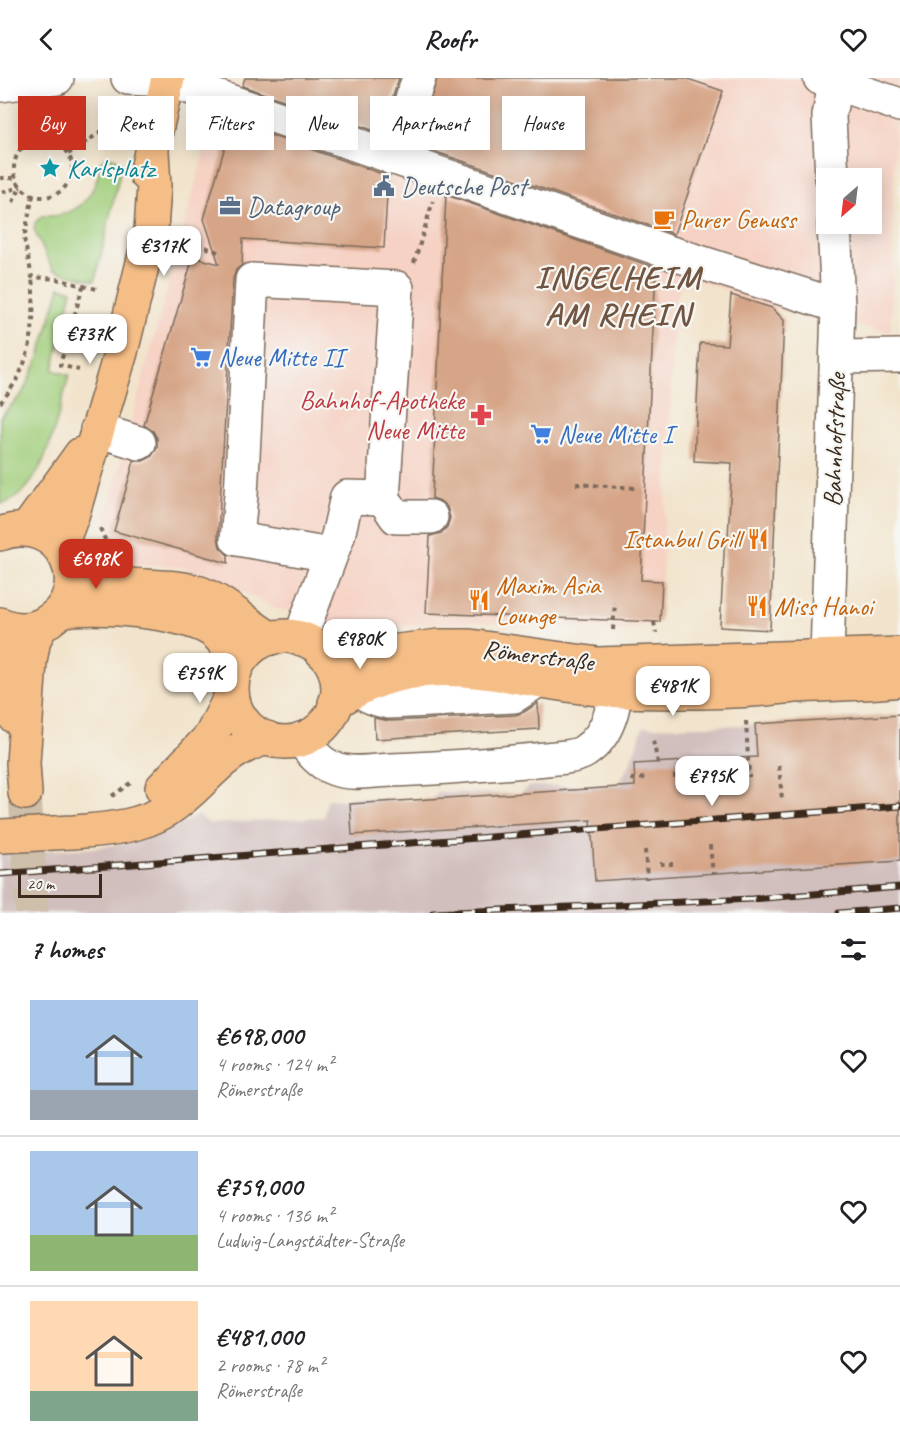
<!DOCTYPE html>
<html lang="en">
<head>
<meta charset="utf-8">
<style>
  body { margin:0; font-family:Caveat,sans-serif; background:#f6f6f6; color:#202124; height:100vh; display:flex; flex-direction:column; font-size:22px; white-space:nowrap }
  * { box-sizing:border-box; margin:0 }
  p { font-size:20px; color:#757577 }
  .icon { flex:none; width:33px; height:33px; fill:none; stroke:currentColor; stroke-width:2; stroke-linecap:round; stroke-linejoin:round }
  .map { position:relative; height:835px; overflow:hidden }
  .drawer { display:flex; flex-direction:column; background:#fff; flex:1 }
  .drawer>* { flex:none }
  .guide { position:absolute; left:18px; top:18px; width:864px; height:54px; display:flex; gap:12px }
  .needle { width:39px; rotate:208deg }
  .tools { position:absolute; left:816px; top:90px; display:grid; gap:12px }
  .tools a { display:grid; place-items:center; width:66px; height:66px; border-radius:0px; background:#fff; box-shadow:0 3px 15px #0003; font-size:30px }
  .scale { position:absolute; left:18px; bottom:15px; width:84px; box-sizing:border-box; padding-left:6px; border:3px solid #3b2a1e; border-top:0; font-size:16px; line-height:21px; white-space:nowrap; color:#3b2a1e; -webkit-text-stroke:4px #f6f6f2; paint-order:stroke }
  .price { position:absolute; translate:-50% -51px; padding:0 14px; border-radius:12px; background:#fff; color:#222; font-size:20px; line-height:39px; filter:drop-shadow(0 2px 3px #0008) }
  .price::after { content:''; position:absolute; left:50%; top:36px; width:18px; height:14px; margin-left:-9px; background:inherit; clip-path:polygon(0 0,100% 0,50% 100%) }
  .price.active { background:#c8321e; color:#fff }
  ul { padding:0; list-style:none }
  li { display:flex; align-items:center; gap:18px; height:150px; padding:0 30px }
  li+li { border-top:2px solid #e0e0e0 }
  li span { display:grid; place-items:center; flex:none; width:168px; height:120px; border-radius:0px; color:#555 }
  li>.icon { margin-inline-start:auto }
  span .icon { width:72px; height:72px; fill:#fffc; stroke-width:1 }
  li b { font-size:26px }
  h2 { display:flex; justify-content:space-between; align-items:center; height:72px; padding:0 30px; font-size:26px }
  .tag { padding:0 21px; border-radius:0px; background:#fff; box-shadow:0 3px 15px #0003; font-size:21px; line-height:54px }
  .tag.active { background:#c8321e; color:#fff }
  header { display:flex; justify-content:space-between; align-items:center; height:78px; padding:0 30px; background:#fff; font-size:27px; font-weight:700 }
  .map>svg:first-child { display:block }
</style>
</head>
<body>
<header><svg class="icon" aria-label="back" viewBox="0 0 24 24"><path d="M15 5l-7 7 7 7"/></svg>Roofr<svg class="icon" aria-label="heart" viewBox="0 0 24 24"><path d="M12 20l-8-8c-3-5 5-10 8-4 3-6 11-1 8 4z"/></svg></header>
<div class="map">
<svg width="900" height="835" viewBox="0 0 900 835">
  <rect width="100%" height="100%" fill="#f6f6f2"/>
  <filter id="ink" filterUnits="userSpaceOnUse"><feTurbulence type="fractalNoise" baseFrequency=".0167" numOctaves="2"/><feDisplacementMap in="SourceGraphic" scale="12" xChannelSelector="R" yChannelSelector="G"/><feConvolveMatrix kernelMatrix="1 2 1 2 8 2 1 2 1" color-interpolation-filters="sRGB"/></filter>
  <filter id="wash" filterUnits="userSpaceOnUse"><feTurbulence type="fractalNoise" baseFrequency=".008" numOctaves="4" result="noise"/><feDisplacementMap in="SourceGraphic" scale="24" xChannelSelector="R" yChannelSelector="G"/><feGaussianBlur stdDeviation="1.35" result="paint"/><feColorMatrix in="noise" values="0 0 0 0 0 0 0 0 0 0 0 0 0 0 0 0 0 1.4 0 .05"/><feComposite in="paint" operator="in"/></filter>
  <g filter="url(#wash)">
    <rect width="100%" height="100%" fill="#f2e4cc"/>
    <path fill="#f6d2c4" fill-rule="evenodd" d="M 202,0 L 215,1 L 389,59 L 409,0 L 900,0 L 900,39 L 895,52 L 891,254 L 772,230 L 731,217 L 731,214 L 684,198 L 675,223 L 660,544 L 625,553 L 480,544 L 398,548 L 379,553 L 345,556 L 326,542 L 309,536 L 277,531 L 213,498 L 181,489 L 137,486 L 123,480 L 115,470 L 108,453 L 107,434 L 214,37 L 193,30 ZM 826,100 L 872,100 L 872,146 L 826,146 Z"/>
    <path fill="#d1bfbe" d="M 900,637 L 900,835 L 0,835 L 0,775 L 92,770 L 133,764 L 164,754 L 198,737 L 210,746 L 324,739 L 327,721 L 343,722 L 351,719 L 430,724 L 437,714 L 519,716 L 530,708 L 594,708 L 618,706 L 630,686 L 643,649 L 746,647 Z"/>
    <g fill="#a1ce7b" stroke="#6e7c4c" stroke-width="1.5">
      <path d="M 107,78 L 116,81 L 122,86 L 95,203 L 53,192 L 34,152 L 35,145 L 42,138 C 79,140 96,118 101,83 Z"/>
      <path d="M 60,209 L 72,212 L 53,292 L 69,297 C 58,335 45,418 0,426 L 0,339 L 22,316 L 40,277 Z"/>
    </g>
    <g id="blocks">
      <g fill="#d6a486">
        <path d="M 245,0 L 399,0 L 381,55 L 242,8 Z"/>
        <path d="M 437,0 L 685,0 L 723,13 L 674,156 L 416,67 Z"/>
        <path d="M 232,44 L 388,98 L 384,170 L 243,161 L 242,187 L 236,192 L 233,201 L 218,459 L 220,469 L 228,477 L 228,485 L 114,453 L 134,383 L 143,383 L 151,379 L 157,370 L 157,360 L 153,353 L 144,347 L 193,179 L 219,186 L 204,141 Z"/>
        <path d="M 446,117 L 656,190 L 641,502 L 662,503 L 660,544 L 426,535 L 430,458 L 441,455 L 447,449 L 450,440 L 447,429 L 440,423 L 432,420 Z"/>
        <path d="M 731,217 L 772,230 L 784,242 L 770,552 L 720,549 L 725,459 L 728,459 L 732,385 L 694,383 L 700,265 L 727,267 Z"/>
        <path d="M 538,625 L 539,651 L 375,661 L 374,640 L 390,643 L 515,637 L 524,634 Z"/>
        <path d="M 900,637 L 900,783 L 595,803 L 591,742 L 352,757 L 350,726 L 635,708 L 634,686 L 757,679 L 755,646 Z"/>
      </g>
    </g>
  </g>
  <g filter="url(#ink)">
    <use href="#blocks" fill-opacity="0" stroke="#7b6b5b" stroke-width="1.5"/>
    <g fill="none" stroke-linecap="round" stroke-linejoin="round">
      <path stroke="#cdbfa9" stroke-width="33" stroke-dasharray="33 16" stroke-linecap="butt" d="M 25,715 L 32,835"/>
      <defs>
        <g id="minor">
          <path d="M 128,0 L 168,2 L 671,175 L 838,228"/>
          <path d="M 820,0 L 900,27"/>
          <path d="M 0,7 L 57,0"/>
          <path d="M 392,80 L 419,0"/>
          <path d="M 832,100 L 829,38 L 836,0"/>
          <path d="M 837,279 L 900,278"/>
          <path d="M 97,352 L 139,365"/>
          <path d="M 383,420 L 396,439 L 431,439"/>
          <path d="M 302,561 L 306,544 L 338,458 L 347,419 L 383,420 L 397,210 L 252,202 L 241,417 L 237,461 L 331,477"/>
          <path d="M 827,578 L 838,228 L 834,146"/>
          <path d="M 360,610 C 366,619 378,622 389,624 L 514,618 L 540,601"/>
          <path d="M 301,661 C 310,673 320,686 335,691 C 352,697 373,693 390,692 C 449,690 508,685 566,679 C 572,678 580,677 585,673 C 613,655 617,616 617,586"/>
        </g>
        <g id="major">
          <path d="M 146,96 L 168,0"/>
          <path d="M 27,451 L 81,376"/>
          <path d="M 0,456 C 61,433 100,513 45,545 C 31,553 14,552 0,546"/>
          <path d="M 60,470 L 72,438 L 121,274 L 151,152 L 154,108 L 152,74"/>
          <path d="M 68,482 C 101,519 157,501 200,515 C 226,525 246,546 270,560"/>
          <path d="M 60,533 C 94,526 185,533 213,553 C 226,563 232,576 235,592"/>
          <circle cx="285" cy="611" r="53"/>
          <path d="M 0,563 L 15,639"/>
          <path d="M 322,574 L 330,578 L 347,582 L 382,575 L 439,568 L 470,568 L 598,586 L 900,576"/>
          <path d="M 335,625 C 429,560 521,609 622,613 C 659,614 696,615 732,613 C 753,613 774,610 795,608 C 830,606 865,606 900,602"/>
          <path d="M 162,710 L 211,658 L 232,616"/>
          <path d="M 25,715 L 23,685 L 30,583 L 34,561 L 42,547"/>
          <path d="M 0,758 C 25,757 49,755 74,754 C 107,751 138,750 167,732 C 206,707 217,674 267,660"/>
        </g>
      </defs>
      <use href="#minor" stroke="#7b6b5b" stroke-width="36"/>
      <use href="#major" stroke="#7b6b5b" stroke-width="36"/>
      <g stroke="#7b6b5b" stroke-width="4" stroke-dasharray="4.5 4.5" stroke-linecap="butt">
        <circle cx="43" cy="90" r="29"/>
        <path d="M 68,76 L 127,36"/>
        <path d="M 0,100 L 15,100"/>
        <path d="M 2,114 L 21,109"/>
        <path d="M 33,117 L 24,160 L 32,199 L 57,201 L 83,208 L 60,287 L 79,292"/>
        <path d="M 13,124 L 20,110"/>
        <path d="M 197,166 L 218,174"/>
        <path d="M 414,185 L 433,123"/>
        <path d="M 83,208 L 97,211"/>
        <path d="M 0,325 C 33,287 36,247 32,199"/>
        <path d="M 576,406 L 636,410"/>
        <path d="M 100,450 L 110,473"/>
        <path d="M 654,544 L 656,555"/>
        <path d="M 613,552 L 615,525"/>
        <path d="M 746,643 L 749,699"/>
        <path d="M 653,663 L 658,685"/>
        <path d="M 779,688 L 782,722"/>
        <path d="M 673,698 L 750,692"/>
        <path d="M 631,701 L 648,700"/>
        <path d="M 112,718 L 133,703"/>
        <path d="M 710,767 L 713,796"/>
        <path d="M 645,772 L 647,801"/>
        <path d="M 660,786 L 673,786"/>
      </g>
      <use href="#minor" stroke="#fff" stroke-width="33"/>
      <use href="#major" stroke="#f6be87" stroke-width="33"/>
      <defs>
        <g id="rail">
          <path d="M 0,796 L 900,728"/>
          <path d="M 433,835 L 752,821 L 900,809"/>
          <path d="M 839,835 L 900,830"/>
        </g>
      </defs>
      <use href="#rail" stroke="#3b2a1e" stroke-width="7"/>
      <use href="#rail" stroke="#f6f6f2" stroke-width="4.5" stroke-dasharray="14" stroke-linecap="butt"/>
    </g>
  </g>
  <defs>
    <symbol id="sight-bare" viewBox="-9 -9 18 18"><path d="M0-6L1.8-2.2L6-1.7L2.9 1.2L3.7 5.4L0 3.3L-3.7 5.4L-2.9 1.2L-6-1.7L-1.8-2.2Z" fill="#0f9aa8" stroke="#f6f6f2" stroke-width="2.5" paint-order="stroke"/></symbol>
    <symbol id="civic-bare" viewBox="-9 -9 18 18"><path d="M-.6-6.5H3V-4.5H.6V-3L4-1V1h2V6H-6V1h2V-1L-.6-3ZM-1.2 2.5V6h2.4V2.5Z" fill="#5c6f8a" stroke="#f6f6f2" stroke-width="2.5" paint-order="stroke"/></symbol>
    <symbol id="office-bare" viewBox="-9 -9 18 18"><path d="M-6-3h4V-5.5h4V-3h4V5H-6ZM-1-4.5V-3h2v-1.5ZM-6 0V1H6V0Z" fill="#5c6f8a" stroke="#f6f6f2" stroke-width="2.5" paint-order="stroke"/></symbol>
    <symbol id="cafe-bare" viewBox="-9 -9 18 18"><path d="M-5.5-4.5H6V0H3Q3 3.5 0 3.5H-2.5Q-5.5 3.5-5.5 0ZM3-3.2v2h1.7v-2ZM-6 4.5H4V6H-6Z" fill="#e8710a" stroke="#f6f6f2" stroke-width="2.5" paint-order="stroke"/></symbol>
    <symbol id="supermarket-bare" viewBox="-9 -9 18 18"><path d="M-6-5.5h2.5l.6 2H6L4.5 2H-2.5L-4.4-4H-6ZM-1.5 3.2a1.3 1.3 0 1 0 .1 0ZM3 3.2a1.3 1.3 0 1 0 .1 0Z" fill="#3f7fe0" stroke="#f6f6f2" stroke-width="2.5" paint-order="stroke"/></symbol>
    <symbol id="pharmacy-bare" viewBox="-9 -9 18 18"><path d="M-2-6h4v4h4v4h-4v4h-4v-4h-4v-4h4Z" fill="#e0444e" stroke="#f6f6f2" stroke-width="2.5" paint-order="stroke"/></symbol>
    <symbol id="restaurant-bare" viewBox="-9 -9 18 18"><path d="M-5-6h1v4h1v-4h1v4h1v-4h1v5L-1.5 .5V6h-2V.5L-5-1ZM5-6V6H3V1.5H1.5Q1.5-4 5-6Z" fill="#e8710a" stroke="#f6f6f2" stroke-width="2.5" paint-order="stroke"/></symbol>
  </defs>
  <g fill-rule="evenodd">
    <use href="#sight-bare" x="35" y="75" width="30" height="30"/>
    <use href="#civic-bare" x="369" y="93" width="30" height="30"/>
    <use href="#office-bare" x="215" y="113" width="30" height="30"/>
    <use href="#cafe-bare" x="649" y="126" width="30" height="30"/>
    <use href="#supermarket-bare" x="186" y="264" width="30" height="30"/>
    <use href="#pharmacy-bare" x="466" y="322" width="30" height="30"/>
    <use href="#supermarket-bare" x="526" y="341" width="30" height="30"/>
    <use href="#restaurant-bare" x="743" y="446" width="30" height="30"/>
    <use href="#restaurant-bare" x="464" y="507" width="30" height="30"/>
    <use href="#restaurant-bare" x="742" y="513" width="30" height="30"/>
  </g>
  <g text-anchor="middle" stroke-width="4.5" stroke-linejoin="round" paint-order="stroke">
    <g font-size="26" fill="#0d838f" stroke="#f6f6f2" text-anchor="start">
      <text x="67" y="99">Karlsplatz</text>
    </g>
    <g font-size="26" fill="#4e5e75" stroke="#f6f6f2" text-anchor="start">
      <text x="401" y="117">Deutsche Post</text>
      <text x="247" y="137">Datagroup</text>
    </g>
    <g font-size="26" fill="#c56008" stroke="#f6f6f2" text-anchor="start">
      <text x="681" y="150">Purer Genuss</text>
      <text x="741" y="470" text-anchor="end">Istanbul Grill</text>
      <text x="496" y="516">Maxim Asia<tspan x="496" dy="30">Lounge</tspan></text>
      <text x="774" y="537">Miss Hanoi</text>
    </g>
    <g font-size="26" fill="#366cbe" stroke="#f6f6f2" text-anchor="start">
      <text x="218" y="288">Neue Mitte II</text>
      <text x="558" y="365">Neue Mitte I</text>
    </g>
    <g font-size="26" fill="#be3a42" stroke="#f6f6f2" text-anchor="end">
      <text x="464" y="331">Bahnhof-Apotheke<tspan x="464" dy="30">Neue Mitte</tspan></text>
    </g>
    <g font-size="26" fill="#3b2a1e" stroke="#f6f6f2">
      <text transform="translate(834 362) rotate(-88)" y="9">Bahnhofstraße</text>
      <text transform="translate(538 577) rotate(7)" y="9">Römerstraße</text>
    </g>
    <g font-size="32" font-weight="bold" letter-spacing="1.5" fill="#715542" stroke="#f6f6f2">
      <text x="618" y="210">INGELHEIM<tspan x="618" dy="37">AM RHEIN</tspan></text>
    </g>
  </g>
</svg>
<div class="tools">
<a><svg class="needle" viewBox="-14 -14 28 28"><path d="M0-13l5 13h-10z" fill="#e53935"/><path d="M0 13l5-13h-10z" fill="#757577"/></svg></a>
</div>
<div class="scale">20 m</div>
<b class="price" style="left:164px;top:199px">€317K</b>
<b class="price" style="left:90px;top:287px">€737K</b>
<b class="price active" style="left:96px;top:512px">€698K</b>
<b class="price" style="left:360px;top:592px">€980K</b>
<b class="price" style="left:200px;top:626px">€759K</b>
<b class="price" style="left:673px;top:639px">€481K</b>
<b class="price" style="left:712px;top:729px">€795K</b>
<div class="guide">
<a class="tag active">Buy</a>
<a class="tag">Rent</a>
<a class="tag">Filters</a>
<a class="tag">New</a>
<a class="tag">Apartment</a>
<a class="tag">House</a>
</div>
</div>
<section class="drawer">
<h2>7 homes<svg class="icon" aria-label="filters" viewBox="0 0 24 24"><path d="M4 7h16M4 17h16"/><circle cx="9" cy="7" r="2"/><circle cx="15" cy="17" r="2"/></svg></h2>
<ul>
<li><span style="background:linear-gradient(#a9c7e8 75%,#9aa5b1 0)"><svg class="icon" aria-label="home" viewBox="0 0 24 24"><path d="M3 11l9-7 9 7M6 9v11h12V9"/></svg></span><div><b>€698,000</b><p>4 rooms · 124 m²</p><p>Römerstraße</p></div><svg class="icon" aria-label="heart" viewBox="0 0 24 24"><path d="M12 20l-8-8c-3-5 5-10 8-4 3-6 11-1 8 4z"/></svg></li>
<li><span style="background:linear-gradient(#a9c7e8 70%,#8fb573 0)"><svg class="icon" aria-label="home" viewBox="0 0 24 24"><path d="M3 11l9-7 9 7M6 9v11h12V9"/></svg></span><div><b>€759,000</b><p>4 rooms · 136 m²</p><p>Ludwig-Langstädter-Straße</p></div><svg class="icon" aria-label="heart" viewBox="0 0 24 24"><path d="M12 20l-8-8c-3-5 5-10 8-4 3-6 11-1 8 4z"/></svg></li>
<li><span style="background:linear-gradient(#ffd9b3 75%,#7fa58c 0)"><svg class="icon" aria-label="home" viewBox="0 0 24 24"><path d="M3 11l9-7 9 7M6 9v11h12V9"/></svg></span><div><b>€481,000</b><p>2 rooms · 78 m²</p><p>Römerstraße</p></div><svg class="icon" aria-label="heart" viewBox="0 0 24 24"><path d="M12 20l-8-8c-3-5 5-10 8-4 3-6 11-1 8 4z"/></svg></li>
</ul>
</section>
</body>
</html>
